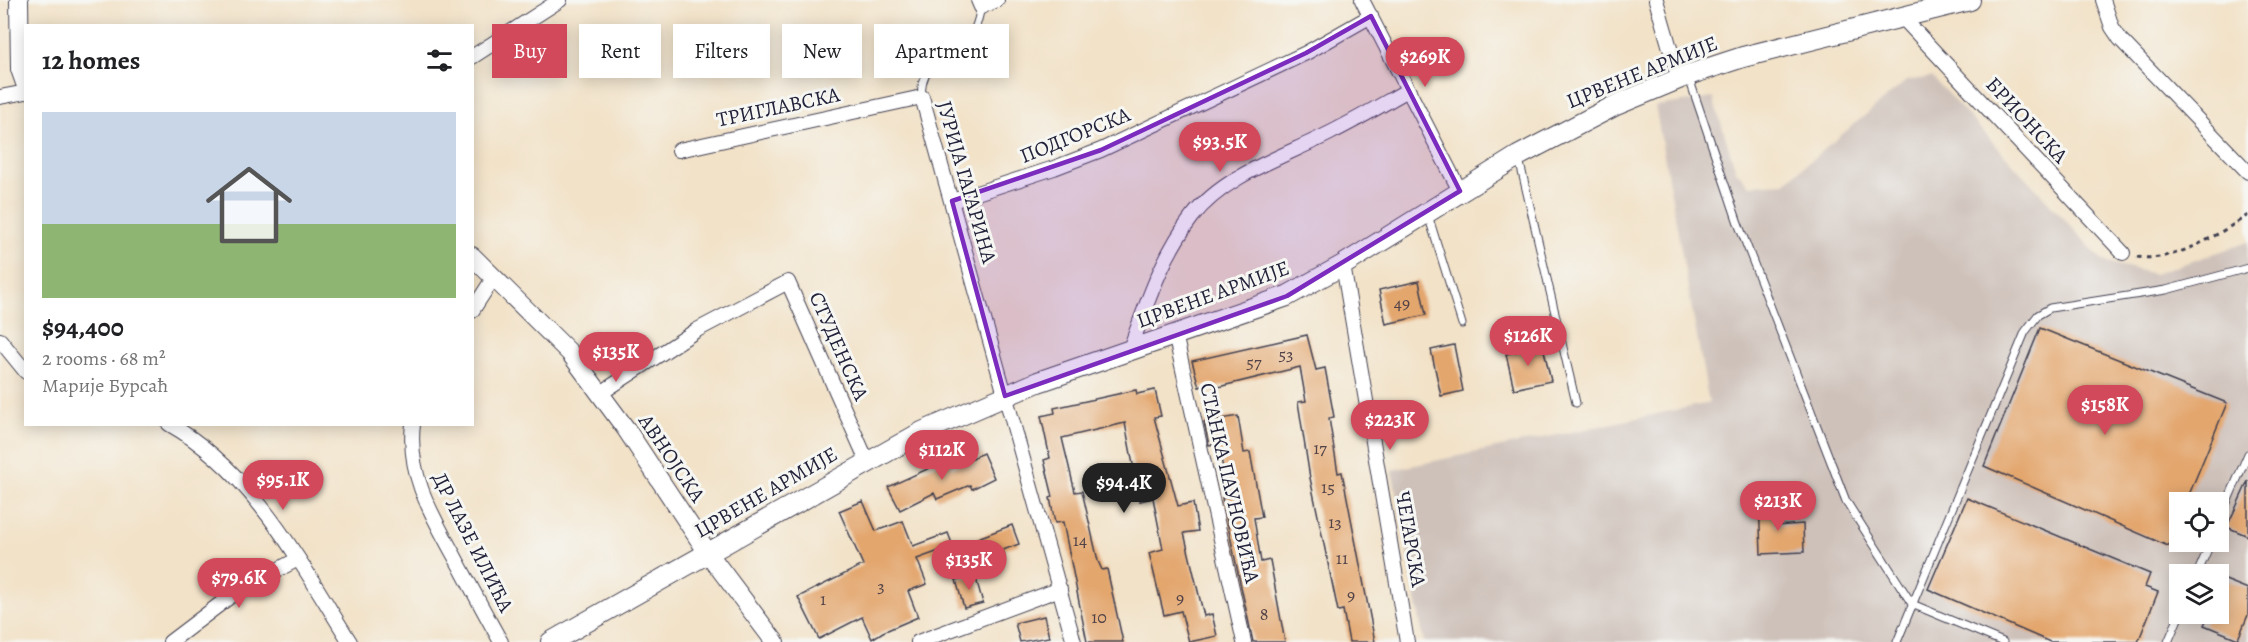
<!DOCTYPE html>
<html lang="en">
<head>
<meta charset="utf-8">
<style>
  body { margin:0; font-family:Alegreya,serif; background:#f2f2f2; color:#202124; height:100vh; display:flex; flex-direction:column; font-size:22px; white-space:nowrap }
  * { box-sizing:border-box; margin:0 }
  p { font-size:20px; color:#757577 }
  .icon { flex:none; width:33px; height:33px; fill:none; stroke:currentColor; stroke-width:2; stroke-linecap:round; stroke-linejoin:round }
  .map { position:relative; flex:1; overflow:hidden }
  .details { position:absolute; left:24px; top:24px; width:450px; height:402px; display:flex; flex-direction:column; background:#fff; border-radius:0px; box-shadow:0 3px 15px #0003 }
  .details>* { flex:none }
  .guide { position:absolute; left:492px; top:24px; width:570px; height:54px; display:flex; gap:12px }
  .fabs { position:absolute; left:2169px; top:492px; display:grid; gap:12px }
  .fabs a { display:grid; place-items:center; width:60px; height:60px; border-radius:0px; background:#fff; box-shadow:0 3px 15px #0003; font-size:30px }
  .price { position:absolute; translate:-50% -51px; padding:0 14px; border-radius:21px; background:#d1495b; color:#fff; font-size:20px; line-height:39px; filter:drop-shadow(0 2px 3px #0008) }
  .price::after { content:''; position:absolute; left:50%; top:36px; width:18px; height:14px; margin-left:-9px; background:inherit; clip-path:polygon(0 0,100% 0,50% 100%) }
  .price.on { background:#222; color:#fff }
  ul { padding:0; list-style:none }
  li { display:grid; align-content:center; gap:12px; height:318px; padding:0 18px }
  li span { display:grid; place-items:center; height:186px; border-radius:0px; color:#555 }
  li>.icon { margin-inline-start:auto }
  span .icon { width:108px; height:108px; fill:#fffc; stroke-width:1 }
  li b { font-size:26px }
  h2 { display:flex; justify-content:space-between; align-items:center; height:72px; padding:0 18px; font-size:26px }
  .tag { padding:0 21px; border-radius:0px; background:#fff; box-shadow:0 3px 15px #0003; font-size:21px; line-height:54px }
  .tag.on { background:#d1495b; color:#fff }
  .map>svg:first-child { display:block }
</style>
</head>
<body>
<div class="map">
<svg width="2248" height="642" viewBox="0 0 2248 642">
  <rect width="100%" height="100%" fill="#f6f6f2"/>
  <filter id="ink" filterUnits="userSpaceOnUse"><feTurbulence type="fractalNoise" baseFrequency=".0167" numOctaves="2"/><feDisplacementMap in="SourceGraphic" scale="12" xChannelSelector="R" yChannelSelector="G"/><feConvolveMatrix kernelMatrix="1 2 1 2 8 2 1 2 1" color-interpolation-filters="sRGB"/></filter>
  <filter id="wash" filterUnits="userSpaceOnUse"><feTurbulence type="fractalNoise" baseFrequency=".008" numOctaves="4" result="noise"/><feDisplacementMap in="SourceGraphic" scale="24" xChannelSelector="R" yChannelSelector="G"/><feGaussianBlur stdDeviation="1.35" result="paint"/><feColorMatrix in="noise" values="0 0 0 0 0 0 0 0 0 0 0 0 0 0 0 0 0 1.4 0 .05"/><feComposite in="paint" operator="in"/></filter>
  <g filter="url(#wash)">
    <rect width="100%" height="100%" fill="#f2e2c8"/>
    <path fill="#cec1ba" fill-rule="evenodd" d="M 1932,77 L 2103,261 L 2154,274 L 2248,242 L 2248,642 L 1424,642 L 1392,470 L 1709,403 L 1655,106 L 1713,98 L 1736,171 L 1749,185 L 1784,183 L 1906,81 ZM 2180,502 L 2218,502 L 2218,542 L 2180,542 ZM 2180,574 L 2218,574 L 2218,614 L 2180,614 Z"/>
    <g id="blocks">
      <g fill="#e3a66d">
        <path d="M 1419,281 L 1426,315 L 1386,324 L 1379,290 Z"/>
        <path d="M 2040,328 L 2227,403 L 2186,502 L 2180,502 L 2180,517 L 2168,546 L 1984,466 Z"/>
        <path d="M 1307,335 L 1316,370 L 1325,368 L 1334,417 L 1329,418 L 1338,473 L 1342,472 L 1375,642 L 1349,642 L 1343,610 L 1338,611 L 1310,478 L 1298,402 L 1306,401 L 1300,367 L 1214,388 L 1213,384 L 1199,387 L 1192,361 Z"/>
        <path d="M 1454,345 L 1463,391 L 1441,396 L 1431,350 Z"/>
        <path d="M 1543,346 L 1551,381 L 1514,389 L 1506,354 Z"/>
        <path d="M 1136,390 L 1137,394 L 1155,390 L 1161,416 L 1154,417 L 1178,506 L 1193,503 L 1198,531 L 1184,533 L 1204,616 L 1212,614 L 1217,636 L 1189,642 L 1181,611 L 1164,615 L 1149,553 L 1163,549 L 1153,498 L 1140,501 L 1125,423 L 1062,438 L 1075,492 L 1082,491 L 1098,561 L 1102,570 L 1107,569 L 1123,642 L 1087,642 L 1063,522 L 1055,523 L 1050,498 L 1053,497 L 1044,460 L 1050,458 L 1041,416 L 1055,413 L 1054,408 Z"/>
        <path d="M 1238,416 L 1244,453 L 1250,452 L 1262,517 L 1254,518 L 1261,562 L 1270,560 L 1285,642 L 1253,642 L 1222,498 L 1229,497 L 1218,444 L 1209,445 L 1204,422 Z"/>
        <path d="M 983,453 L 994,478 L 972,489 L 970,485 L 937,499 L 934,493 L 900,510 L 888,487 L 949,459 L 952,468 Z"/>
        <path d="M 2248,481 L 2248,536 L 2227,527 Z"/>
        <path d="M 1774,498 L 1775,526 L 1803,524 L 1804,552 L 1761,554 L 1759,499 Z"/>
        <path d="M 1967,498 L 2150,574 L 2145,587 L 2158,592 L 2138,642 L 2050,642 L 1928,589 Z"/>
        <path d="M 863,501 L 876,531 L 903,521 L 913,546 L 948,533 L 953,546 L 917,559 L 927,584 L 908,591 L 918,617 L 883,632 L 872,639 L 862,617 L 819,639 L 798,597 L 863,565 L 839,511 Z"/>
        <path d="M 1012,525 L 1019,544 L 1003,550 L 1005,556 L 979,566 L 970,541 Z"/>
        <path d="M 975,575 L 983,603 L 964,608 L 956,580 Z"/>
        <path d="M 2223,579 L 2248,589 L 2248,615 L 2238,639 L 2204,625 L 2209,614 L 2218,614 L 2218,590 Z"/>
        <path d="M 1044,616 L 1049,637 L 1020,642 L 1015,623 Z"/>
      </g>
    </g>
  </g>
  <g filter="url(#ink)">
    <use href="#blocks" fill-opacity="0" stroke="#413f50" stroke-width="1.5"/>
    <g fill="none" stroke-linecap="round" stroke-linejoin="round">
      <defs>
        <g id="service">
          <path d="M 1689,78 L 1738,223 L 1846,501 L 1912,604 L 2003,642"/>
          <path d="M 922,97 C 917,61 956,55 974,30 C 978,23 979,15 981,7"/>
          <path d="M 1519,159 L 1576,403"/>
          <path d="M 1428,215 L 1462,324"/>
          <path d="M 2218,523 L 2248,454"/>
          <path d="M 2197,574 L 2211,542"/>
          <path d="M 1897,642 L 2025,332 L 2038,315 L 2050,308 L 2166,290 L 2248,268"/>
          <path d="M 2168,642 L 2180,614"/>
        </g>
        <g id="minor">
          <path d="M 978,0 L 981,7 L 997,0"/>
          <path d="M 1362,0 L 1460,191"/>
          <path d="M 1656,0 L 1679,79"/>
          <path d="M 2103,0 L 2112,27 L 2120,39 L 2248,172"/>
          <path d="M 1901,16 L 2123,253"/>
          <path d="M 472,57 L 560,0"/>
          <path d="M 0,97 L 26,92"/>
          <path d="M 679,150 L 922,97 L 1074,642"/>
          <path d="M 952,201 L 1054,168 L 1101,150 L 1306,53 L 1371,16"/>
          <path d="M 1343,265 L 1407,642"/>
          <path d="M 472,311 L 494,277"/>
          <path d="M 1175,334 L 1244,642"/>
          <path d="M 0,340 L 26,372"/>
          <path d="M 1130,349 C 1147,303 1162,256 1192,217 C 1225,174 1286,156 1332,132 C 1358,119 1383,104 1408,90"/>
          <path d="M 601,393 L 697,330 L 788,282 L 867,461"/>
          <path d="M 169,424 C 253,471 301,564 350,642"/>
          <path d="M 413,424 C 407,475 432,515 455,557 C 470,585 485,614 501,642"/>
          <path d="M 170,642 L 236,592 L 298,559"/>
          <path d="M 918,642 L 1060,589"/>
        </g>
        <g id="tertiary">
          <path d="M 19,0 L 20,69 L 26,86"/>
          <path d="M 472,256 L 570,353 L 626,429 L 708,553 L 775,642"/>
        </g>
        <path id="secondary" d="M 551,642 L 922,432 L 1038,382 L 1287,296 L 1343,265 L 1518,156 L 1616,105 L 1688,75 L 1743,57 L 1970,0"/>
      </defs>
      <use href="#service" stroke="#413f50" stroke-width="9"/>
      <use href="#minor" stroke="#413f50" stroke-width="16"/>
      <use href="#tertiary" stroke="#413f50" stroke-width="20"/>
      <use href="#secondary" stroke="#413f50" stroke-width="22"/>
      <path stroke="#413f50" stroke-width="3" stroke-dasharray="4.5 4.5" stroke-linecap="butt" d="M 2137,257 C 2175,263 2217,235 2248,215"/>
      <use href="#service" stroke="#fff" stroke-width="7"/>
      <use href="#minor" stroke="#fff" stroke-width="14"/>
      <use href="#tertiary" stroke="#fff" stroke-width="18"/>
      <use href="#secondary" stroke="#fff" stroke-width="20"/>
    </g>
  </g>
  <path fill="#7b2cbf" fill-opacity="0.2" stroke="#7b2cbf" stroke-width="4.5" stroke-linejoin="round" d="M 1371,16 L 1460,191 L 1287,296 L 1005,396 L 952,201 L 1101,150 L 1306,53 Z"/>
  <g text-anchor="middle" stroke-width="6" stroke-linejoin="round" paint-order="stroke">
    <g font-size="18" fill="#524348">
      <text x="1402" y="309">49</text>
      <text x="1286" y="360">53</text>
      <text x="1254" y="368">57</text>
      <text x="1320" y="454">17</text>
      <text x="1328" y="493">15</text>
      <text x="1335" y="528">13</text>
      <text x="1080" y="546">14</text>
      <text x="1342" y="564">11</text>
      <text x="881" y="592">3</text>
      <text x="1351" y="601">9</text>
      <text x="1180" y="604">9</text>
      <text x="823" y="605">1</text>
      <text x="1264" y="620">8</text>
      <text x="1099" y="623">10</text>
    </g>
    <g font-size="21" fill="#22223b" stroke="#f6f6f2">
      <text transform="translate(1642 72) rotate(-22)" y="7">ЦРВЕНЕ АРМИЈЕ</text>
      <text transform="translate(778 107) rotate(-12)" y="7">ТРИГЛАВСКА</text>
      <text transform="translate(2027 120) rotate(47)" y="7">БРИОНСКА</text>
      <text transform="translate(1075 135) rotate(-22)" y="7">ПОДГОРСКА</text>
      <text transform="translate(967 182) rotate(74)" y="7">ЈУРИЈА ГАГАРИНА</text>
      <text transform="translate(1213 294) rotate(-20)" y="7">ЦРВЕНЕ АРМИЈЕ</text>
      <text transform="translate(839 346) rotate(66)" y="7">СТУДЕНСКА</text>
      <text transform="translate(672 458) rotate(56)" y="7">АВНОЈСКА</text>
      <text transform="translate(1230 483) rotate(77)" y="7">СТАНКА ПАУНОВИЋА</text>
      <text transform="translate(766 492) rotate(-30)" y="7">ЦРВЕНЕ АРМИЈЕ</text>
      <text transform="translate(1411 539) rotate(80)" y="7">ЧЕГАРСКА</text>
      <text transform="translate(473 542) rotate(63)" y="7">ДР ЛАЗЕ ИЛИЋА</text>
    </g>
  </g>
</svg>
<div class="fabs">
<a><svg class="icon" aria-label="locate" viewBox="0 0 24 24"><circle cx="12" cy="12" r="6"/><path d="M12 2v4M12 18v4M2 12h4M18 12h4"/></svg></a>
<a><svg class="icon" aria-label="layers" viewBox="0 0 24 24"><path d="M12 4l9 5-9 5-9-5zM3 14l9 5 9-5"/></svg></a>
</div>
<b class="price" style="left:1425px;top:88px">$269K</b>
<b class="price" style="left:1220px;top:173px">$93.5K</b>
<b class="price" style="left:1528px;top:367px">$126K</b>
<b class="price" style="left:616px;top:383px">$135K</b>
<b class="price" style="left:2105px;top:436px">$158K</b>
<b class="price" style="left:1390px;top:451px">$223K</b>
<b class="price" style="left:942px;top:481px">$112K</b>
<b class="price" style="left:283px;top:511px">$95.1K</b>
<b class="price on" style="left:1124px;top:514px">$94.4K</b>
<b class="price" style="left:1778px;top:532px">$213K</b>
<b class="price" style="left:969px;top:591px">$135K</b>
<b class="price" style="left:239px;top:609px">$79.6K</b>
<div class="guide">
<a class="tag on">Buy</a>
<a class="tag">Rent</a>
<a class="tag">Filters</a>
<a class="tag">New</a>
<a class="tag">Apartment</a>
</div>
<section class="details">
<h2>12 homes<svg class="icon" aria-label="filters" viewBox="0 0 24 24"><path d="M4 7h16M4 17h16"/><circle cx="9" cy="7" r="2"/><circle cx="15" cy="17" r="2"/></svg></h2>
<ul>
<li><span style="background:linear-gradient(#c9d6e8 60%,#8fb573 0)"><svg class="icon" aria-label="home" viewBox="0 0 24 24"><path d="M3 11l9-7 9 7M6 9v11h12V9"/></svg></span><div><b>$94,400</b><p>2 rooms · 68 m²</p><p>Марије Бурсаћ</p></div></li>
</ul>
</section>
</div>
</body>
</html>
